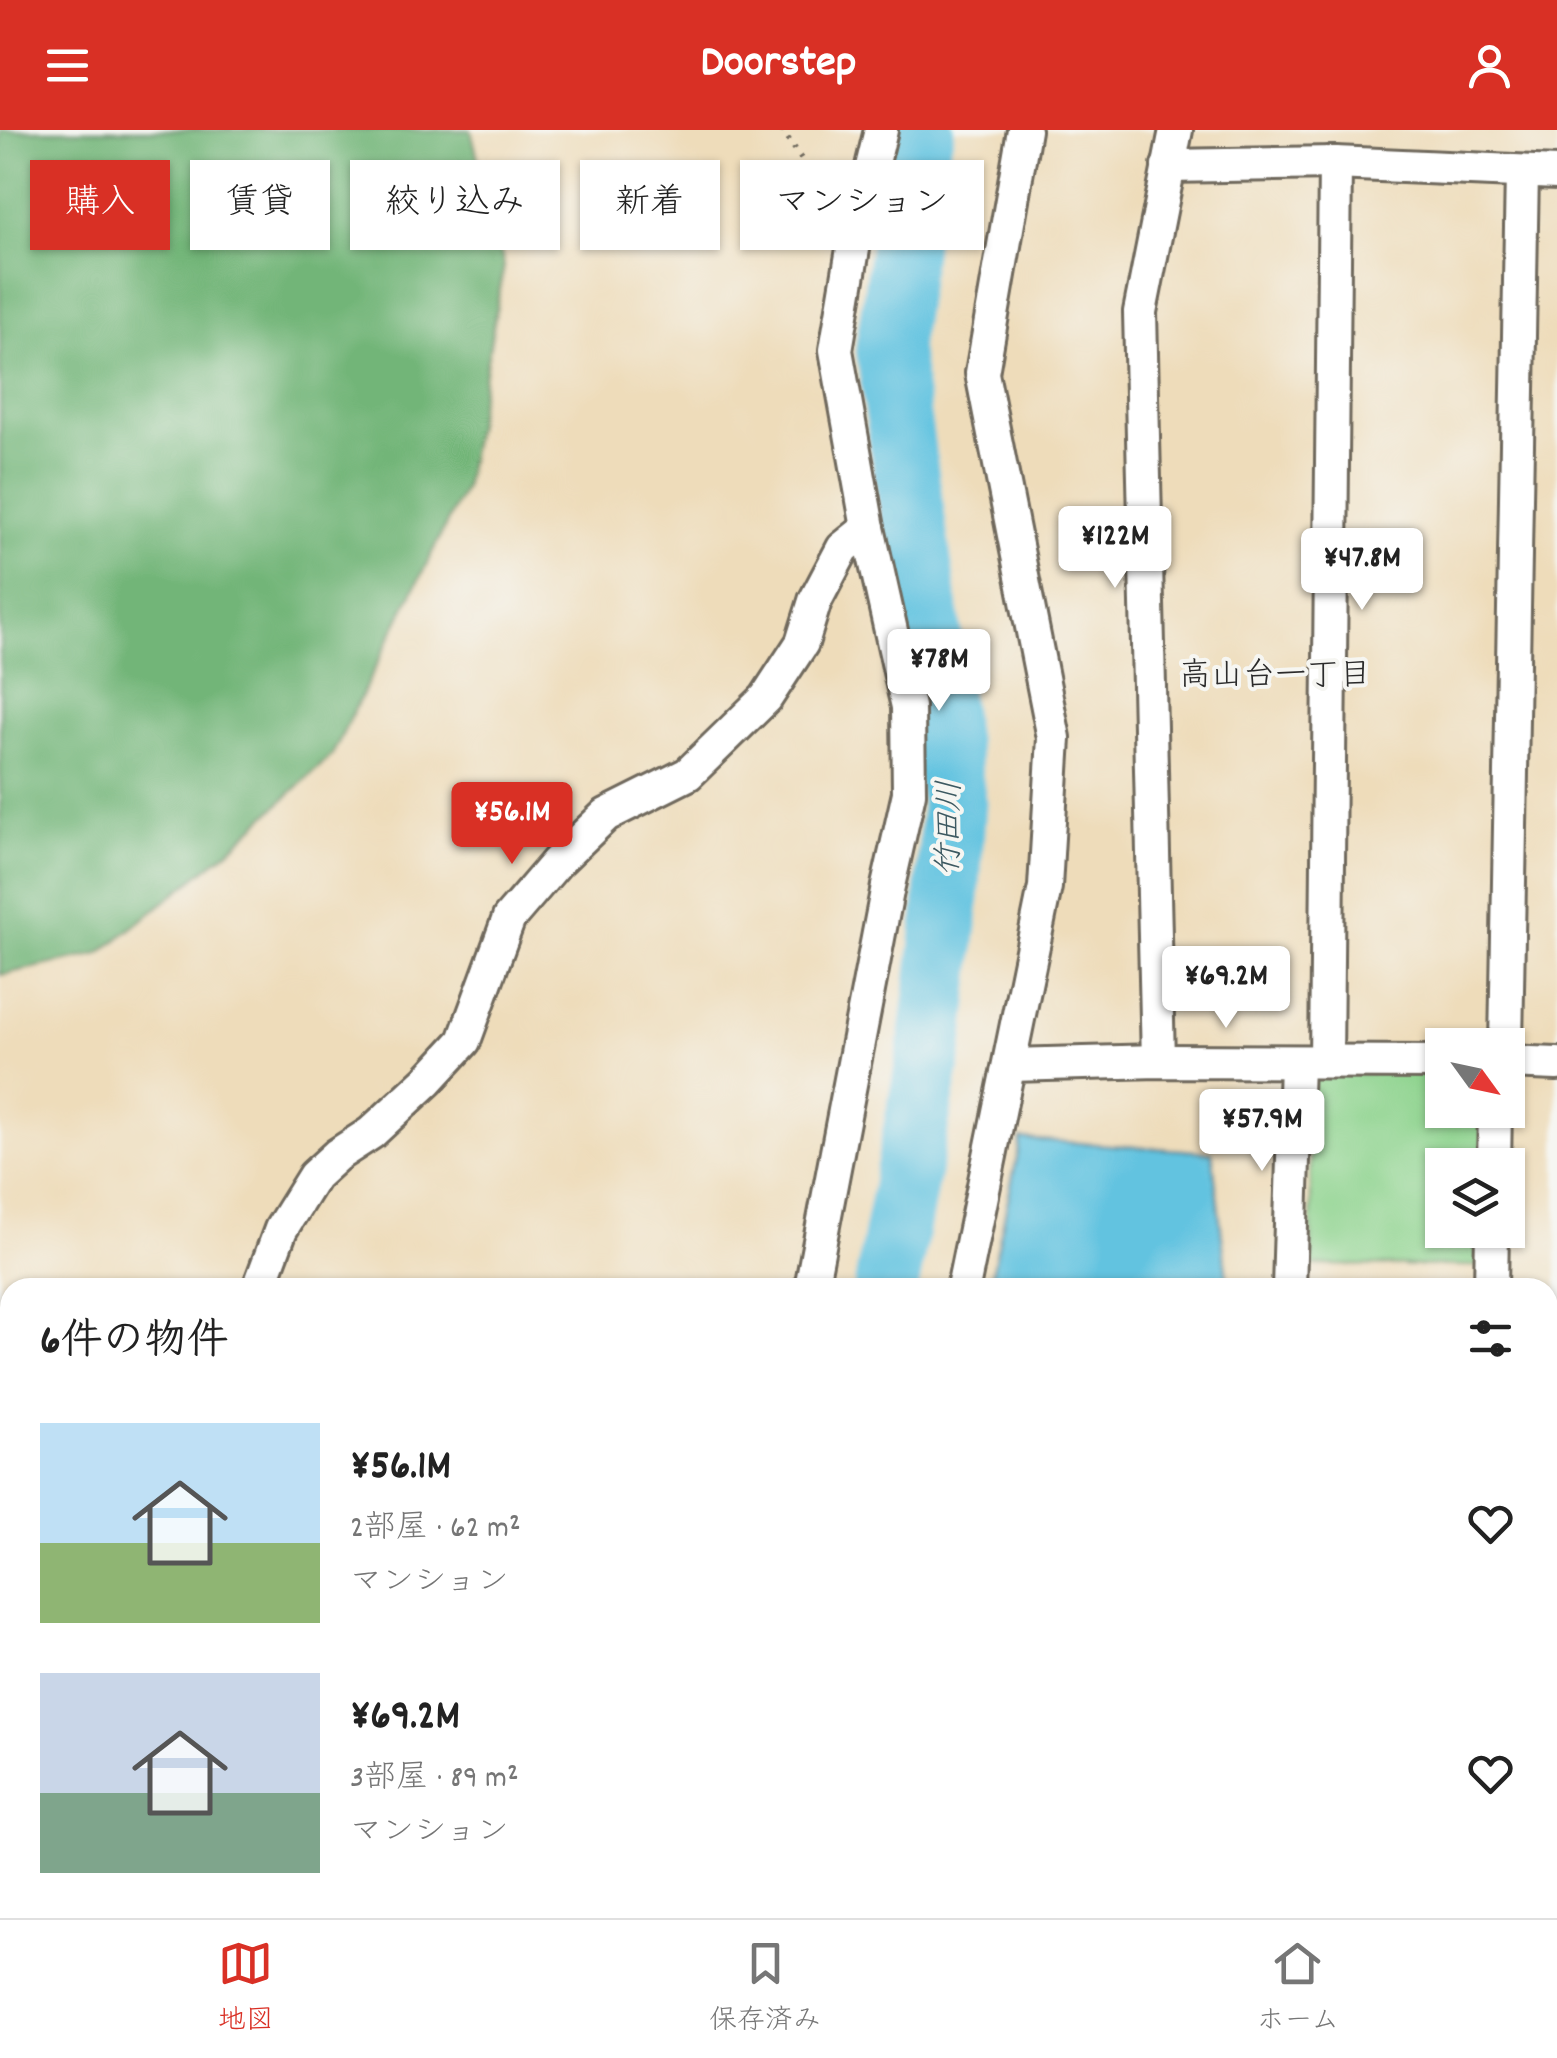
<!DOCTYPE html>
<html lang="ja">
<head>
<meta charset="utf-8">
<style>
  body { margin:0; font-family:Dekko,"Klee One",sans-serif; background:#f2f2f2; color:#222; height:100vh; display:flex; flex-direction:column; font-size:38px; white-space:nowrap }
  * { box-sizing:border-box; margin:0 }
  p { font-size:32px; color:#767676 }
  .icon { flex:none; width:55px; height:55px; fill:none; stroke:currentColor; stroke-width:2; stroke-linecap:round; stroke-linejoin:round }
  .map { position:relative; flex:1; overflow:hidden }
  .drawer { position:absolute; left:0px; top:1148px; width:1558px; height:642px; display:flex; flex-direction:column; background:#fff; border-radius:30px 30px 0 0; box-shadow:0 2px 8px #0004 }
  .drawer>* { flex:none }
  .guide { position:absolute; left:30px; top:30px; width:1000px; height:90px; display:flex; gap:20px }
  .needle { width:65px; rotate:123deg }
  .fabs { position:absolute; left:1425px; top:898px; display:grid; gap:20px }
  .fabs a { display:grid; place-items:center; width:100px; height:100px; border-radius:0px; background:#fff; box-shadow:0 2px 8px #0004; font-size:50px }
  .price { position:absolute; translate:-50% -85px; padding:0 22px; border-radius:10px; background:#fff; color:#222; font-size:32px; line-height:65px; filter:drop-shadow(0 2px 5px #0008) }
  .price::after { content:''; position:absolute; left:50%; top:60px; width:30px; height:22px; margin-left:-15px; background:inherit; clip-path:polygon(0 0,100% 0,50% 100%) }
  .price.current { background:#d93025; color:#fff }
  ul { padding:0; list-style:none }
  li { display:flex; align-items:center; gap:30px; height:250px; padding:0 40px }
  li span { display:grid; place-items:center; flex:none; width:280px; height:200px; border-radius:0px; color:#555 }
  li>.icon { margin-inline-start:auto }
  span .icon { width:120px; height:120px; fill:#fffc; stroke-width:1 }
  li b { font-size:42px }
  h2 { display:flex; justify-content:space-between; align-items:center; height:120px; padding:0 40px; font-size:42px }
  .pill { padding:0 35px; border-radius:0px; background:#fff; box-shadow:0 2px 8px #0004; font-size:35px; line-height:90px }
  .pill.current { background:#d93025; color:#fff }
  header { display:flex; justify-content:space-between; align-items:center; height:130px; padding:0 40px; background:#d93025; color:#fff; font-size:45px; font-weight:700 }
  .dock { display:flex; justify-content:space-around; align-items:center; height:140px; border-top:2px solid #e0e0e0; background:#fff; font-size:28px; color:#767676 }
  .dock a { display:grid; justify-items:center; gap:5px }
  .dock .current { color:#d93025 }
  .map>svg:first-child { display:block }
</style>
</head>
<body>
<header><svg class="icon" aria-label="menu" viewBox="0 0 24 24"><path d="M4 6h16M4 12h16M4 18h16"/></svg>Doorstep<svg class="icon" aria-label="person" viewBox="0 0 24 24"><circle cx="12" cy="8" r="4"/><path d="M4 21q1-7 8-7t8 7"/></svg></header>
<div class="map">
<svg width="1557" height="1788" viewBox="0 0 1557 1788">
  <rect width="100%" height="100%" fill="#f6f6f2"/>
  <filter id="ink" filterUnits="userSpaceOnUse"><feTurbulence type="fractalNoise" baseFrequency=".01" numOctaves="2"/><feDisplacementMap in="SourceGraphic" scale="20" xChannelSelector="R" yChannelSelector="G"/><feConvolveMatrix kernelMatrix="1 2 1 2 8 2 1 2 1" color-interpolation-filters="sRGB"/></filter>
  <filter id="wash" filterUnits="userSpaceOnUse"><feTurbulence type="fractalNoise" baseFrequency=".0048" numOctaves="4" result="noise"/><feDisplacementMap in="SourceGraphic" scale="40" xChannelSelector="R" yChannelSelector="G"/><feGaussianBlur stdDeviation="2.25" result="paint"/><feColorMatrix in="noise" values="0 0 0 0 0 0 0 0 0 0 0 0 0 0 0 0 0 1.4 0 .05"/><feComposite in="paint" operator="in"/></filter>
  <g filter="url(#wash)">
    <rect width="100%" height="100%" fill="#eedcba"/>
    <path fill="#8dd38d" stroke="#5c7f5c" stroke-width="2.5" d="M 1309,943 L 1442,943 L 1442,980 L 1485,980 L 1482,1035 L 1442,1035 L 1442,1100 L 1480,1100 L 1478,1136 L 1312,1135 Z"/>
    <path fill="#72b578" stroke="#4e7052" stroke-width="2.5" d="M 0,0 L 471,0 L 504,136 L 464,358 L 332,625 L 227,722 L 99,824 L 0,845 Z"/>
    <path fill="#62c3e0" stroke="#467786" stroke-width="2.5" d="M 1021,1009 L 1212,1022 L 1228,1157 L 989,1157 Z"/>
    <g fill="none" stroke-linecap="round" stroke-linejoin="round">
      <g stroke="#62c3e0" stroke-width="65">
        <path d="M 886,1158 L 930,922 L 945,794 L 954,673 L 888,217 L 916,24 L 922,0"/>
        <path d="M 787,1788 L 788,1780"/>
      </g>
    </g>
    <g id="blocks">
      <path fill="#cd9d8d" d="M 373,1780 L 422,1780 L 424,1781 L 421,1788 L 369,1788 Z"/>
    </g>
  </g>
  <g filter="url(#ink)">
    <use href="#blocks" fill-opacity="0" stroke="#6f695d" stroke-width="2.5"/>
    <g fill="none" stroke-linecap="round" stroke-linejoin="round">
      <defs>
        <g id="street">
          <path d="M 1168,36 L 1335,33 L 1557,43"/>
          <path d="M 1506,915 L 1522,42"/>
          <path d="M 1158,931 L 1140,182 L 1176,0"/>
          <path d="M 1326,931 L 1335,33"/>
          <path d="M 1508,932 L 1557,934"/>
          <path d="M 1010,935 L 1158,931 L 1442,932"/>
          <path d="M 1494,1035 L 1495,980"/>
          <path d="M 259,1158 L 281,1099 L 314,1046 L 337,1025 L 371,1003 L 428,950 L 464,911 L 509,788 L 557,732 L 606,685 L 688,644 L 766,568 L 802,513 L 815,471 L 843,418 L 868,398"/>
          <path d="M 811,1158 L 888,756 L 909,663 L 908,577 L 868,398 L 836,220 L 855,107 L 881,0"/>
          <path d="M 963,1158 L 1045,757 L 1054,608 L 982,243 L 1024,0"/>
          <path d="M 1289,1158 L 1296,933"/>
          <path d="M 1491,1158 L 1492,1100"/>
          <path d="M 0,1484 L 10,1485"/>
          <path d="M 1548,1493 L 1557,1490"/>
          <path d="M 551,1780 L 562,1788"/>
          <path d="M 894,1780 L 894,1788"/>
          <path d="M 149,1788 L 151,1780"/>
          <path d="M 744,1788 L 744,1780"/>
        </g>
        <g id="secondary">
          <path d="M 1548,1727 L 1557,1724"/>
          <path d="M 1360,1788 L 1385,1780"/>
        </g>
      </defs>
      <use href="#street" stroke="#6f695d" stroke-width="38"/>
      <use href="#secondary" stroke="#6f695d" stroke-width="50"/>
      <path stroke="#6f695d" stroke-width="6" stroke-dasharray="2.5 8" stroke-linecap="butt" d="M 782,0 L 829,69"/>
      <use href="#street" stroke="#fff" stroke-width="32"/>
      <use href="#secondary" stroke="#fff" stroke-width="45"/>
    </g>
  </g>
  <g text-anchor="middle" stroke-width="8" stroke-linejoin="round" paint-order="stroke">
    <g font-size="32" fill="#2b2b2b" stroke="#f6f6f2">
      <text x="1275" y="554">高山台一丁目</text>
    </g>
    <g font-size="32" font-style="italic" fill="#3c5961" stroke="#f6f6f2">
      <text transform="translate(947 698) rotate(-89)" y="11">竹田川</text>
    </g>
  </g>
</svg>
<div class="fabs">
<a><svg class="needle" viewBox="-14 -14 28 28"><path d="M0-13l5 13h-10z" fill="#e53935"/><path d="M0 13l5-13h-10z" fill="#767676"/></svg></a>
<a><svg class="icon" aria-label="layers" viewBox="0 0 24 24"><path d="M12 4l9 5-9 5-9-5zM3 14l9 5 9-5"/></svg></a>
</div>
<b class="price" style="left:1115px;top:461px">¥122M</b>
<b class="price" style="left:1362px;top:483px">¥47.8M</b>
<b class="price" style="left:939px;top:584px">¥78M</b>
<b class="price current" style="left:512px;top:737px">¥56.1M</b>
<b class="price" style="left:1226px;top:901px">¥69.2M</b>
<b class="price" style="left:1262px;top:1044px">¥57.9M</b>
<div class="guide">
<a class="pill current">購入</a>
<a class="pill">賃貸</a>
<a class="pill">絞り込み</a>
<a class="pill">新着</a>
<a class="pill">マンション</a>
</div>
<section class="drawer">
<h2>6件の物件<svg class="icon" aria-label="filters" viewBox="0 0 24 24"><path d="M4 7h16M4 17h16"/><circle cx="9" cy="7" r="2"/><circle cx="15" cy="17" r="2"/></svg></h2>
<ul>
<li><span style="background:linear-gradient(#bfe0f5 60%,#8fb573 0)"><svg class="icon" aria-label="home" viewBox="0 0 24 24"><path d="M3 11l9-7 9 7M6 9v11h12V9"/></svg></span><div><b>¥56.1M</b><p>2部屋 · 62 m²</p><p>マンション</p></div><svg class="icon" aria-label="heart" viewBox="0 0 24 24"><path d="M12 20l-8-8c-3-5 5-10 8-4 3-6 11-1 8 4z"/></svg></li>
<li><span style="background:linear-gradient(#c9d6e8 60%,#7fa58c 0)"><svg class="icon" aria-label="home" viewBox="0 0 24 24"><path d="M3 11l9-7 9 7M6 9v11h12V9"/></svg></span><div><b>¥69.2M</b><p>3部屋 · 89 m²</p><p>マンション</p></div><svg class="icon" aria-label="heart" viewBox="0 0 24 24"><path d="M12 20l-8-8c-3-5 5-10 8-4 3-6 11-1 8 4z"/></svg></li>
</ul>
</section>
</div>
<nav class="dock">
<a class="current"><svg class="icon" aria-label="map" viewBox="0 0 24 24"><path d="M3 6l6-2 6 2 6-2v14l-6 2-6-2-6 2zM9 4v14M15 6v14"/></svg>地図</a>
<a><svg class="icon" aria-label="saved" viewBox="0 0 24 24"><path d="M7 4h10v16l-5-4-5 4z"/></svg>保存済み</a>
<a><svg class="icon" aria-label="home" viewBox="0 0 24 24"><path d="M3 11l9-7 9 7M6 9v11h12V9"/></svg>ホーム</a>
</nav>
</body>
</html>
